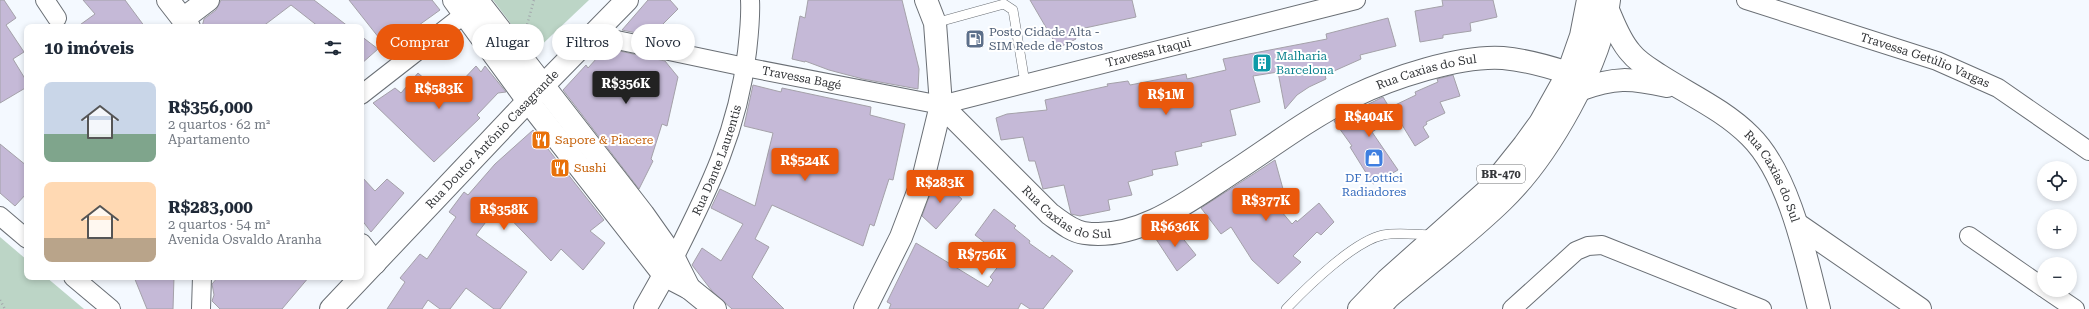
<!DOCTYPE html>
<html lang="pt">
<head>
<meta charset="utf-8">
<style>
  body { margin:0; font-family:"Roboto Serif",serif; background:#f6f6f7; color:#1f2937; height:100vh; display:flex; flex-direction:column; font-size:15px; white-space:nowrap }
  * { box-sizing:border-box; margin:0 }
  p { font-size:13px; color:#747a83 }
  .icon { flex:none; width:22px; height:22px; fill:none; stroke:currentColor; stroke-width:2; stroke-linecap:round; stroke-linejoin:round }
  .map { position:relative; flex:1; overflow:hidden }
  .details { position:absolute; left:24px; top:24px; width:340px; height:256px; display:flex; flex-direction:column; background:#fff; border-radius:8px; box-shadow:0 2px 6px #0003 }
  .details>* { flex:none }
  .hud { position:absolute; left:376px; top:24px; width:380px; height:36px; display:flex; gap:8px }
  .fabs { position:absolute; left:2037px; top:161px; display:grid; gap:8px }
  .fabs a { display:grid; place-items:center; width:40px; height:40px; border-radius:50%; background:#fff; box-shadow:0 2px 6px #0003; font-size:20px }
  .price { position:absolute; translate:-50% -34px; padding:0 9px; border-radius:4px; background:#ea580c; color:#fff; font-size:13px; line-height:26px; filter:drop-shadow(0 1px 2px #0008) }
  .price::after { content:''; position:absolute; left:50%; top:24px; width:12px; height:9px; margin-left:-6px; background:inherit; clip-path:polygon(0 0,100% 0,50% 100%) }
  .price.on { background:#222; color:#fff }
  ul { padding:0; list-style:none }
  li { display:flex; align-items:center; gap:12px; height:100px; padding:0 20px }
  li span { display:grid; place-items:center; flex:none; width:112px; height:80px; border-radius:8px; color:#555 }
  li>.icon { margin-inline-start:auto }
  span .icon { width:48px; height:48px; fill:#fffc; stroke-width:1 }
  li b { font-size:17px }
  h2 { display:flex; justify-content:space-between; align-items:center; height:48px; padding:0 20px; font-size:17px }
  .tag { padding:0 14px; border-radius:18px; background:#fff; box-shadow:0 2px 6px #0003; font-size:14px; line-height:36px }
  .tag.on { background:#ea580c; color:#fff }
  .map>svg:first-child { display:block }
</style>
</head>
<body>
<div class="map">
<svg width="2089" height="309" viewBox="0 0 2089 309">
  <rect width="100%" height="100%" fill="#f4f9ff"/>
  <g fill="#bcd5c6">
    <path d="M 493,0 L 589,0 L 533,53 Z"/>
    <path d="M 0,237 L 27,260 L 27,277 L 46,277 L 84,309 L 0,309 Z"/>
  </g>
  <g fill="#c5b9d7" stroke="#a4a1a9">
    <path d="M 0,0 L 4,0 L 16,18 L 6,25 L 24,52 L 13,59 L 27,82 L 27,87 L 0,103 Z"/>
    <path d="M 83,0 L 125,0 L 145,27 L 77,27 L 95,14 Z"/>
    <path d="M 221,0 L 314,0 L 349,27 L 319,27 L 291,5 L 262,27 L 202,27 L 204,19 L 216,10 Z"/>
    <path d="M 349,0 L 432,0 L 440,10 L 387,48 Z"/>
    <path d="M 648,0 L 670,0 L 678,9 L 651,36 L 622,30 Z"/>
    <path d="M 808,0 L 902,0 L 919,69 L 918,89 L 863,79 L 829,70 L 805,61 L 805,62 L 792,59 L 800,16 L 805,18 Z"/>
    <path d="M 1030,0 L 1132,0 L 1136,17 L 1071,31 L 1076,39 L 1058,48 Z"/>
    <path d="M 1442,0 L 1493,0 L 1497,17 L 1470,23 L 1471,31 L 1443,35 L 1443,38 L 1420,42 L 1415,11 L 1443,6 Z"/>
    <path d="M 1388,18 L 1396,46 L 1360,55 L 1361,59 L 1325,75 L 1326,79 L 1309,87 L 1297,95 L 1285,109 L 1278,72 L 1253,76 L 1260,102 L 1230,110 L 1236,135 L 1201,143 L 1202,146 L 1175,152 L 1178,165 L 1152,170 L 1153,175 L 1128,182 L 1132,195 L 1108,200 L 1110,210 L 1080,216 L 1071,214 L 1064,185 L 1043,189 L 1035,161 L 1029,161 L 1023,137 L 1001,140 L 996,118 L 1007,114 L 1047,110 L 1045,100 L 1108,86 L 1107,84 L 1128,81 L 1130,85 L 1186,74 L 1187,79 L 1226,70 L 1223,59 L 1327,39 L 1326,34 Z"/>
    <path d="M 361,36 L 378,49 L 361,64 Z"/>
    <path d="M 606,48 L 665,61 L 678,77 L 667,126 L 662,124 L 651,159 L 653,161 L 639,189 L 563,90 L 586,65 L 588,68 Z"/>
    <path d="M 476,66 L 481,72 L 485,66 L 506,92 L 498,93 L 477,115 L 480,118 L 434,162 L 373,103 L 395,88 L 401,93 L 418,73 L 446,98 Z"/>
    <path d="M 1453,75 L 1460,96 L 1440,102 L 1445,113 L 1426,122 L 1427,124 L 1423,127 L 1429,137 L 1415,146 L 1391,107 L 1416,95 L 1415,92 L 1438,82 L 1437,79 Z"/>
    <path d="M 753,85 L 781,92 L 782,88 L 871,107 L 870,115 L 905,124 L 893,180 L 889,179 L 874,226 L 870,224 L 863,246 L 772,205 L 755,239 L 769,247 L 752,277 L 784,309 L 732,309 L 712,291 L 692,265 L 702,248 L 721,261 L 743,224 L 711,208 L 720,189 L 755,206 L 773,133 L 744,126 Z"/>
    <path d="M 1383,97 L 1395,117 L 1372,132 L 1398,170 L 1373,184 L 1350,147 L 1352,146 L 1334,121 Z"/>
    <path d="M 533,130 L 604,220 L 590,231 L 605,243 L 583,270 L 561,249 L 551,261 L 498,206 L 476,235 L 527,272 L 500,309 L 494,309 L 466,288 L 450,309 L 440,309 L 428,300 L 422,309 L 387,309 L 405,282 L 400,278 L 420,254 L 427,259 L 456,217 L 449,212 L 464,192 L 468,195 L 495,164 Z"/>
    <path d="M 0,144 L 27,166 L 27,193 L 15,206 L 0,193 Z"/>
    <path d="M 1275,160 L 1283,189 L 1270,198 L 1292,224 L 1296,220 L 1297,222 L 1319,203 L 1334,222 L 1321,235 L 1317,232 L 1293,256 L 1301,262 L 1278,284 L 1252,260 L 1231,227 L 1221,234 L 1201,208 Z"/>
    <path d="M 361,176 L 375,191 L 387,179 L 404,193 L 371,232 L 361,219 Z"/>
    <path d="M 936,178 L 962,199 L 936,229 L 922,216 Z"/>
    <path d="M 994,209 L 1016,226 L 1014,228 L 1030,241 L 1029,243 L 1050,258 L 1052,255 L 1073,271 L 1043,309 L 1030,309 L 1021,303 L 1018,309 L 889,309 L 891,304 L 887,302 L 916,243 L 988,287 L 993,280 L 990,277 L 1003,260 L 996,255 L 998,253 L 975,235 Z"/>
    <path d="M 1173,226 L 1196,255 L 1177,271 L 1154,236 Z"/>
    <path d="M 134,277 L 174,277 L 173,309 L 147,309 Z"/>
    <path d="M 218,277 L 309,277 L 282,309 L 220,309 L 212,301 L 214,295 L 212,284 Z"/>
  </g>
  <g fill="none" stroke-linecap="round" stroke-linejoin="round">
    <defs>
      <g id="lane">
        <path d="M 935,23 L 1004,4 L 1013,10 L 1025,83"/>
        <path d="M 1286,309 C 1307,287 1354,241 1383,235 C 1399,232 1417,235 1433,235"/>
      </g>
      <g id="street">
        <path d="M 45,0 L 57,18"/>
        <path id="s1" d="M 1746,0 L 1937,61 L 1998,88 L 2089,151"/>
        <path id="s2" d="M 593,35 L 745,67 L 941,105 L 1356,0"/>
        <path d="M 361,95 L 475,6"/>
        <path d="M 0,216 L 27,239"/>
        <path d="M 1969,236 L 2044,288"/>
        <path id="s3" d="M 674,258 C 709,189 738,130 747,52 C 749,34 751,18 750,0"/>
        <path d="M 73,277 L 111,309"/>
        <path d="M 2047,290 L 2075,309"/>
        <path d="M 201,309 L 202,277"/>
        <path d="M 1512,309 L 1576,251 L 1588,246 L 1602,245 L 1762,309"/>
      </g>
      <g id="secondary">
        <path d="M 168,0 L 189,27"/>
        <path d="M 454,0 L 528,101 L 664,275 L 689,288 L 715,309"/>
        <path d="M 477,0 L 643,214 L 674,258 L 689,288"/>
        <path id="s4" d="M 1608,10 C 1614,24 1620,41 1631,53 C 1638,62 1650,69 1659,75 C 1690,95 1724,110 1750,136 C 1789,174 1806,257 1819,309"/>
        <path d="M 183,19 L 208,0"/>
        <path d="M 1579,90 C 1615,77 1630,78 1667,86"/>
        <path id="s5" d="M 941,105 L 1050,214 C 1060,221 1071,231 1084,233 C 1137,241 1188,202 1230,174 C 1270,148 1309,118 1352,97 C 1391,78 1460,55 1503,58 C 1525,60 1547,66 1568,73"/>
        <path d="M 1798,225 L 1920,309"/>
        <path d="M 361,245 L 375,263"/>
        <path id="s6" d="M 331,309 L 528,101 L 627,0"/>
        <path d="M 645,309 L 671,263"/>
        <path d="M 865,309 L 901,237 L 923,179 L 941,105 L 935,23 L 926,0"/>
      </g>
      <g id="highway">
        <path d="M 1359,309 L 1387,280 L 1488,190 L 1524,145 L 1540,123 L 1568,73 L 1581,36 L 1588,0"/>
        <path d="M 1378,309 L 1389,297 C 1426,266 1467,235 1502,201 C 1548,157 1602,63 1609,0"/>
      </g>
    </defs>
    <use href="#lane" stroke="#6a6f75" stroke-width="10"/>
    <use href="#street" stroke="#6a6f75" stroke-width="20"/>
    <use href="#secondary" stroke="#6a6f75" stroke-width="24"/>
    <use href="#highway" stroke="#6a6f75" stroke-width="24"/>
    <g stroke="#a3a7ac" stroke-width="2.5" stroke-dasharray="1 3" stroke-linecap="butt">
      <path d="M 525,32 L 534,0"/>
      <path d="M 0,300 L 5,309"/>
    </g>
    <use href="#lane" stroke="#fff" stroke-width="9"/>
    <use href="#street" stroke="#fff" stroke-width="18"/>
    <use href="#secondary" stroke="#fff" stroke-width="22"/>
    <use href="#highway" stroke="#fff" stroke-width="22"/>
  </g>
  <defs>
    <symbol id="fuel-square" viewBox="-11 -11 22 22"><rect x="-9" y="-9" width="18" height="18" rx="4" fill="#5c6f8a" stroke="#fff"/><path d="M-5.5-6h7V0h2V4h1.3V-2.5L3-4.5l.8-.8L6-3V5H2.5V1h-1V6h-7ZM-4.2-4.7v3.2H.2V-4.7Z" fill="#fff"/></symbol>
    <symbol id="building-square" viewBox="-11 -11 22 22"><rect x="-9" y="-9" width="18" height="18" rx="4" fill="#0f9aa8" stroke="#fff"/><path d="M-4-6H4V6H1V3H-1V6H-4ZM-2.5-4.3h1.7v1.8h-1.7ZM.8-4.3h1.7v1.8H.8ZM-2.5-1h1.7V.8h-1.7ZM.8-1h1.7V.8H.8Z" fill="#fff"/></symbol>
    <symbol id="restaurant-square" viewBox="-11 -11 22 22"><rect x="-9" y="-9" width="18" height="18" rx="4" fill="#e8710a" stroke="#fff"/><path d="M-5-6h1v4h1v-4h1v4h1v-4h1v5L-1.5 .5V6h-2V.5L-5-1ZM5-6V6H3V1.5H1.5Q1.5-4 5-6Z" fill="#fff"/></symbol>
    <symbol id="shop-square" viewBox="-11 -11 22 22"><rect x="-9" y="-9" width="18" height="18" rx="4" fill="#3f7fe0" stroke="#fff"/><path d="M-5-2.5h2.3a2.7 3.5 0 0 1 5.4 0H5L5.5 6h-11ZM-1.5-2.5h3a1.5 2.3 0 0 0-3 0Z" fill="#fff"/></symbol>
  </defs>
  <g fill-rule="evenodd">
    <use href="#fuel-square" x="964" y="28" width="22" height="22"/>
    <use href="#building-square" x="1251" y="52" width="22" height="22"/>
    <use href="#restaurant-square" x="530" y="129" width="22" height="22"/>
    <use href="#shop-square" x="1363" y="147" width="22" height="22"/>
    <use href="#restaurant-square" x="549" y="157" width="22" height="22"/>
  </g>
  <g text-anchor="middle" stroke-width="4" stroke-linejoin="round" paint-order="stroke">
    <rect fill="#fff" stroke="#717274" stroke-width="1" x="1477" y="165" width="48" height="18" rx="3"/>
    <g font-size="11" font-weight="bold" fill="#343639">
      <text x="1501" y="178">BR-470</text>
    </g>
    <g font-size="12" fill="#4e5e75" stroke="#fff" text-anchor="start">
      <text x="989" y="36">Posto Cidade Alta -<tspan x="989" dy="14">SIM Rede de Postos</tspan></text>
    </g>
    <g font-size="12" fill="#343639" stroke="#fff">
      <text dy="4" stroke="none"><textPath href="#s2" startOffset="569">Travessa Itaqui</textPath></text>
      <text dy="4" stroke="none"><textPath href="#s1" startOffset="189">Travessa Getúlio Vargas</textPath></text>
      <text dy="4" stroke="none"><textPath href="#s5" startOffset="578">Rua Caxias do Sul</textPath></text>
      <text dy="4" stroke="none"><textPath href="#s2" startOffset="213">Travessa Bagé</textPath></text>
      <text dy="4" stroke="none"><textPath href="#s6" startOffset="234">Rua Doutor Antônio Casagrande</textPath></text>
      <text dy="4" stroke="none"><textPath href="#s3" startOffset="107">Rua Dante Laurentis</textPath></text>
      <text dy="4" stroke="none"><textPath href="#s4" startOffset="241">Rua Caxias do Sul</textPath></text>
      <text dy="4" stroke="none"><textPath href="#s5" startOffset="169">Rua Caxias do Sul</textPath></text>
    </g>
    <g font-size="12" fill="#0d838f" stroke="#fff" text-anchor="start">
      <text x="1276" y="60">Malharia<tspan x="1276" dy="14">Barcelona</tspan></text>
    </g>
    <g font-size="12" fill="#c56008" stroke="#fff" text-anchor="start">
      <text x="555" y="144">Sapore &amp; Piacere</text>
      <text x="574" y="172">Sushi</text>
    </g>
    <g font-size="12" fill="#366cbe" stroke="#fff">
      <text x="1374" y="182">DF Lottici<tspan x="1374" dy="14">Radiadores</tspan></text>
    </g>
  </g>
</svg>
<div class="fabs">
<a><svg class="icon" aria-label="locate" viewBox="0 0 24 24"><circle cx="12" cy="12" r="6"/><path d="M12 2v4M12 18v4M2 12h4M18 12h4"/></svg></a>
<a>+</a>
<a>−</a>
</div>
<b class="price on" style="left:626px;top:105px">R$356K</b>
<b class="price" style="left:439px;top:110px">R$583K</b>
<b class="price" style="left:1166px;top:116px">R$1M</b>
<b class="price" style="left:1369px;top:138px">R$404K</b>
<b class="price" style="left:805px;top:182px">R$524K</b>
<b class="price" style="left:940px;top:204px">R$283K</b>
<b class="price" style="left:1266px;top:222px">R$377K</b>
<b class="price" style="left:504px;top:231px">R$358K</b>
<b class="price" style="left:1175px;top:248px">R$636K</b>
<b class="price" style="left:982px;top:276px">R$756K</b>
<div class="hud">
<a class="tag on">Comprar</a>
<a class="tag">Alugar</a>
<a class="tag">Filtros</a>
<a class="tag">Novo</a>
</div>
<section class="details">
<h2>10 imóveis<svg class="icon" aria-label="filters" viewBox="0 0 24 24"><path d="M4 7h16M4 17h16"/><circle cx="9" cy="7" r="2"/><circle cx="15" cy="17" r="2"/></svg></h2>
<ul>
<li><span style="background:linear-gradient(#c9d6e8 65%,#7fa58c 0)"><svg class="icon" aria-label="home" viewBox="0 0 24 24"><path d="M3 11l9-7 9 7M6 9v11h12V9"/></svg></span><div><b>R$356,000</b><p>2 quartos · 62 m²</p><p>Apartamento</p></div></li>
<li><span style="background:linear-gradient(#ffd9b3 70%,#b9a48a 0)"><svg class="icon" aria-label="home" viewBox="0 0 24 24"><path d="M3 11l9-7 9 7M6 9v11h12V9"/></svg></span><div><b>R$283,000</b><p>2 quartos · 54 m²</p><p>Avenida Osvaldo Aranha</p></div></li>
</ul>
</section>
</div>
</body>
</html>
